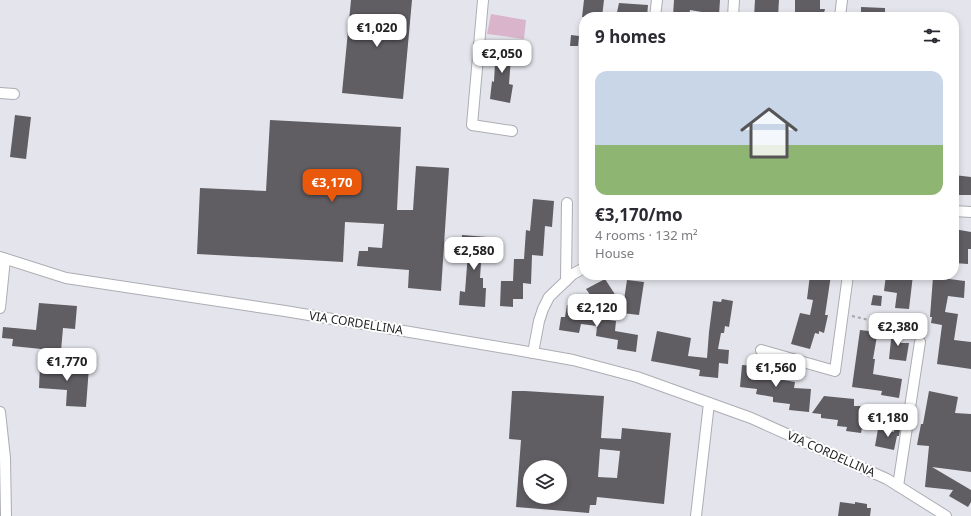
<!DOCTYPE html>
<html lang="en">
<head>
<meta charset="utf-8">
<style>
  body { margin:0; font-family:"Noto Sans",sans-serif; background:#f2f2f3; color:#2b2b33; height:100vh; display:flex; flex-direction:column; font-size:15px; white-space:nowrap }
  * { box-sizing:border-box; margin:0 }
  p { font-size:13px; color:#7c7c81 }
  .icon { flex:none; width:22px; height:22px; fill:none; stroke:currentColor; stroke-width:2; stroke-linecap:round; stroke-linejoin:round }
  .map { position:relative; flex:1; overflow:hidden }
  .drawer { position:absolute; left:579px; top:12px; width:380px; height:268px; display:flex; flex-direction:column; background:#fff; border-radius:16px; box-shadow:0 2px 6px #0003 }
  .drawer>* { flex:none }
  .fabs { position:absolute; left:523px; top:460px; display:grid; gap:8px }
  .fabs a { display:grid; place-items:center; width:44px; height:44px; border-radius:50%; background:#fff; box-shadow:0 2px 6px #0003; font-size:20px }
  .price { position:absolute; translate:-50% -34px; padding:0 9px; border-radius:8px; background:#fff; color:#222; font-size:13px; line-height:26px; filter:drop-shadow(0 1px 2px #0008) }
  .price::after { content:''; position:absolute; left:50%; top:24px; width:12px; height:9px; margin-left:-6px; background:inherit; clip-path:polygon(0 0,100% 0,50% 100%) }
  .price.active { background:#ea580c; color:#fff }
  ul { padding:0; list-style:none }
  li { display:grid; align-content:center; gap:8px; height:212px; padding:0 16px }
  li+li { border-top:1px solid #e1e1e2 }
  li span { display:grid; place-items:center; height:124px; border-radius:12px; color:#555 }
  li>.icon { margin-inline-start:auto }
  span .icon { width:72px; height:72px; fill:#fffc; stroke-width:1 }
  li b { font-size:17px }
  h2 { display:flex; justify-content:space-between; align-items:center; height:48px; padding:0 16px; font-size:17px }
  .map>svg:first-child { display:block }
</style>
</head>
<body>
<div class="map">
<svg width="971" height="516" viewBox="0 0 971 516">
  <rect width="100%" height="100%" fill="#e4e5ec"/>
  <path fill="#d9b4cb" d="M 491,14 L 526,20 L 524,39 L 487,34 Z"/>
  <g fill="#605d63" fill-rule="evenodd">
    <path d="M 351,0 L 412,0 L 403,99 L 342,93 Z"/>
    <path d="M 584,0 L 604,0 L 602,17 L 582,17 Z"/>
    <path d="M 674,0 L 720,0 L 719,15 L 690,10 L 689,17 L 673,16 Z"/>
    <path d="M 755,0 L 779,0 L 778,17 L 754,17 Z"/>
    <path d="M 795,0 L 820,0 L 820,9 L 825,9 L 823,17 L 795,17 Z"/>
    <path d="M 619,3 L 648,5 L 647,17 L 616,17 Z"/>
    <path d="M 861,7 L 885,8 L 885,17 L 861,17 Z"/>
    <path d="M 571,35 L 579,36 L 578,46 L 570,46 Z"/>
    <path d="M 496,43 L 512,45 L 509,84 L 513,85 L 510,103 L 490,99 L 492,81 L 494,82 Z"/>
    <path d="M 15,115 L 31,117 L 26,159 L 10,157 Z"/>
    <path d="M 270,120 L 401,127 L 397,210 L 413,210 L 416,166 L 449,168 L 441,291 L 408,288 L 409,270 L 357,266 L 359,251 L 368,251 L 368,247 L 382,248 L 384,224 L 345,222 L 343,262 L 197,254 L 200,188 L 266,191 Z"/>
    <path d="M 954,175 L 971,177 L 971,195 L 954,195 Z"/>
    <path d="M 533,199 L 554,201 L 552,227 L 545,226 L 543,256 L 532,255 L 531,284 L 523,283 L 523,299 L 513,299 L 513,307 L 500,306 L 501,281 L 513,281 L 514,259 L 524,259 L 526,230 L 530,231 Z"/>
    <path d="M 954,229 L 971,232 L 971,249 L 968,249 L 968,264 L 954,263 Z"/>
    <path d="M 462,235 L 487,237 L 485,263 L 481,263 L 480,278 L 483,278 L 483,288 L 486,288 L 485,307 L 459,305 L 460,291 L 465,292 L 468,253 L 461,252 Z"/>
    <path d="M 810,275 L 831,275 L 825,315 L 828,315 L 824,333 L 819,331 L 819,334 L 815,333 L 810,349 L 791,344 L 800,313 L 810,315 L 813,300 L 807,299 Z"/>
    <path d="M 886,275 L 913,275 L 909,309 L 895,308 L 897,293 L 884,291 Z"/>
    <path d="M 933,277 L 965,281 L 964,298 L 948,296 L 945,312 L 958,314 L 954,340 L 971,342 L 971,369 L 937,364 L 942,325 L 931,323 L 932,317 L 930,317 Z"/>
    <path d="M 605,279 L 616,296 L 598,306 L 586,289 Z"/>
    <path d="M 627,280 L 644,282 L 639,315 L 622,313 Z"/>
    <path d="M 873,295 L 882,296 L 881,306 L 871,305 Z"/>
    <path d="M 722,299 L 733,301 L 729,327 L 725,326 L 724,333 L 721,333 L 718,349 L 729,350 L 728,364 L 719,363 L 718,378 L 699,376 L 700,370 L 651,361 L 657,331 L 691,338 L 688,356 L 707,358 L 709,332 L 713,301 L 721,302 Z"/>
    <path d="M 39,303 L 77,306 L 75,329 L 63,328 L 61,351 L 12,346 L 13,339 L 2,338 L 3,327 L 36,330 Z"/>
    <path d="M 567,305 L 593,309 L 582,316 L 616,321 L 615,331 L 638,335 L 636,352 L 617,349 L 618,340 L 596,336 L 597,326 L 581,324 L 579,333 L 559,330 L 561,317 L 565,317 Z"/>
    <path d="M 869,328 L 878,330 L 873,359 L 875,359 L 873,374 L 902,379 L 899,398 L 881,395 L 882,391 L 852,387 L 860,330 L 869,331 Z"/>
    <path d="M 892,330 L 902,331 L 901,343 L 909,343 L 906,361 L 889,359 Z"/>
    <path d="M 40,364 L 89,367 L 86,407 L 66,406 L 67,390 L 39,388 Z"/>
    <path d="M 742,365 L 756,366 L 756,367 L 763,369 L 762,373 L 778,375 L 778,379 L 795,382 L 794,388 L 811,389 L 809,412 L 789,410 L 790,404 L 773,402 L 773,397 L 756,394 L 757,389 L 740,387 Z"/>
    <path d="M 512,391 L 525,391 L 604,396 L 601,438 L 621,439 L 622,428 L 671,433 L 664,504 L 597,497 L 596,505 L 590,505 L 589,513 L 516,507 L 521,440 L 509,439 ZM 600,449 L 620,451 L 617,478 L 598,477 ZM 530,467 L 560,467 L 560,497 L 530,497 Z"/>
    <path d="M 929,391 L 958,397 L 955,413 L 971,414 L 971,472 L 932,467 L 971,490 L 971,502 L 968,507 L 949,496 L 953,490 L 925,487 L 929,446 L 917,445 L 921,424 L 923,424 Z"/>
    <path d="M 824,396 L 854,399 L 854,406 L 863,406 L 862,411 L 867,411 L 865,429 L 862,428 L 861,433 L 846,431 L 847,427 L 837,426 L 838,420 L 821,418 L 821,414 L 812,413 Z"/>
    <path d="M 896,422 L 901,424 L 899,436 L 897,436 L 894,450 L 875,446 L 878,429 L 894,432 Z"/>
    <path d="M 840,502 L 855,504 L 855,502 L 867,504 L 867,508 L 871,508 L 870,516 L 838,516 Z"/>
  </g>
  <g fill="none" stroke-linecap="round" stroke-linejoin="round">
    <defs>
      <g id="minor">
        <path d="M 483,0 L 472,125 L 512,131"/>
        <path d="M 655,17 L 657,0"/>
        <path d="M 733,17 L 734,0"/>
        <path d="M 840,17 L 842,0"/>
        <path d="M 0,93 L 14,94"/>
        <path d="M 954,211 L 971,212"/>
        <path d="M 0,257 L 66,278 L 285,311 L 517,350 L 573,360 L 637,377 L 751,418 L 887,479 L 946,516"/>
        <path d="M 566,281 L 567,203"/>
        <path d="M 0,308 L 5,259"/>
        <path d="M 761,350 L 835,371 L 848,275"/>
        <path d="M 533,353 L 539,321 L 543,309 L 549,297 L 573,274 L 584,268"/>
        <path d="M 0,412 L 5,458 L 6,516"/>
        <path d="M 898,486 L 920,342"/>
        <path d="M 696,516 L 709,403"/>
      </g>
    </defs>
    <use href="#minor" stroke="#acadb4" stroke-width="12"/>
    <path stroke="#a4a5ab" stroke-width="2" stroke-dasharray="3 3" stroke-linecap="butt" d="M 852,316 L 920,332 L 920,333"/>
    <use href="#minor" stroke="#fff" stroke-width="10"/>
  </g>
  <g text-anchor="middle" stroke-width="4" stroke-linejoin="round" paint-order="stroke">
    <g font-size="12" fill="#1e1e21" stroke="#fff">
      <text transform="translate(356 323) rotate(9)" y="4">VIA CORDELLINA</text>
      <text transform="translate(831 454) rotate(24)" y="4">VIA CORDELLINA</text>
    </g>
  </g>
</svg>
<div class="fabs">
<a><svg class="icon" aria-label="layers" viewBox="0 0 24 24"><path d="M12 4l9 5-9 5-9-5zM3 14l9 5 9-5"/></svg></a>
</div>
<b class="price" style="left:377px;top:48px">€1,020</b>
<b class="price" style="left:502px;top:74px">€2,050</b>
<b class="price active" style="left:332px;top:203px">€3,170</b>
<b class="price" style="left:474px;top:271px">€2,580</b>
<b class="price" style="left:597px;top:328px">€2,120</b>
<b class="price" style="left:898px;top:347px">€2,380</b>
<b class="price" style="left:67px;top:382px">€1,770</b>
<b class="price" style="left:776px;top:388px">€1,560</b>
<b class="price" style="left:888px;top:438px">€1,180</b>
<section class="drawer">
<h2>9 homes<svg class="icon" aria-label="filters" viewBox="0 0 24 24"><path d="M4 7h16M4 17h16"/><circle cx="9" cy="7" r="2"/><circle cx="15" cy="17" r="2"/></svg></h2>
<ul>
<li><span style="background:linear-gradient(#c9d6e8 60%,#8fb573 0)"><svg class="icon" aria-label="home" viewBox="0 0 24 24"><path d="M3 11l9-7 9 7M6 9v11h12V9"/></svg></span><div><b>€3,170/mo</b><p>4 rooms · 132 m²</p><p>House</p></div></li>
</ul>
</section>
</div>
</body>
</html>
